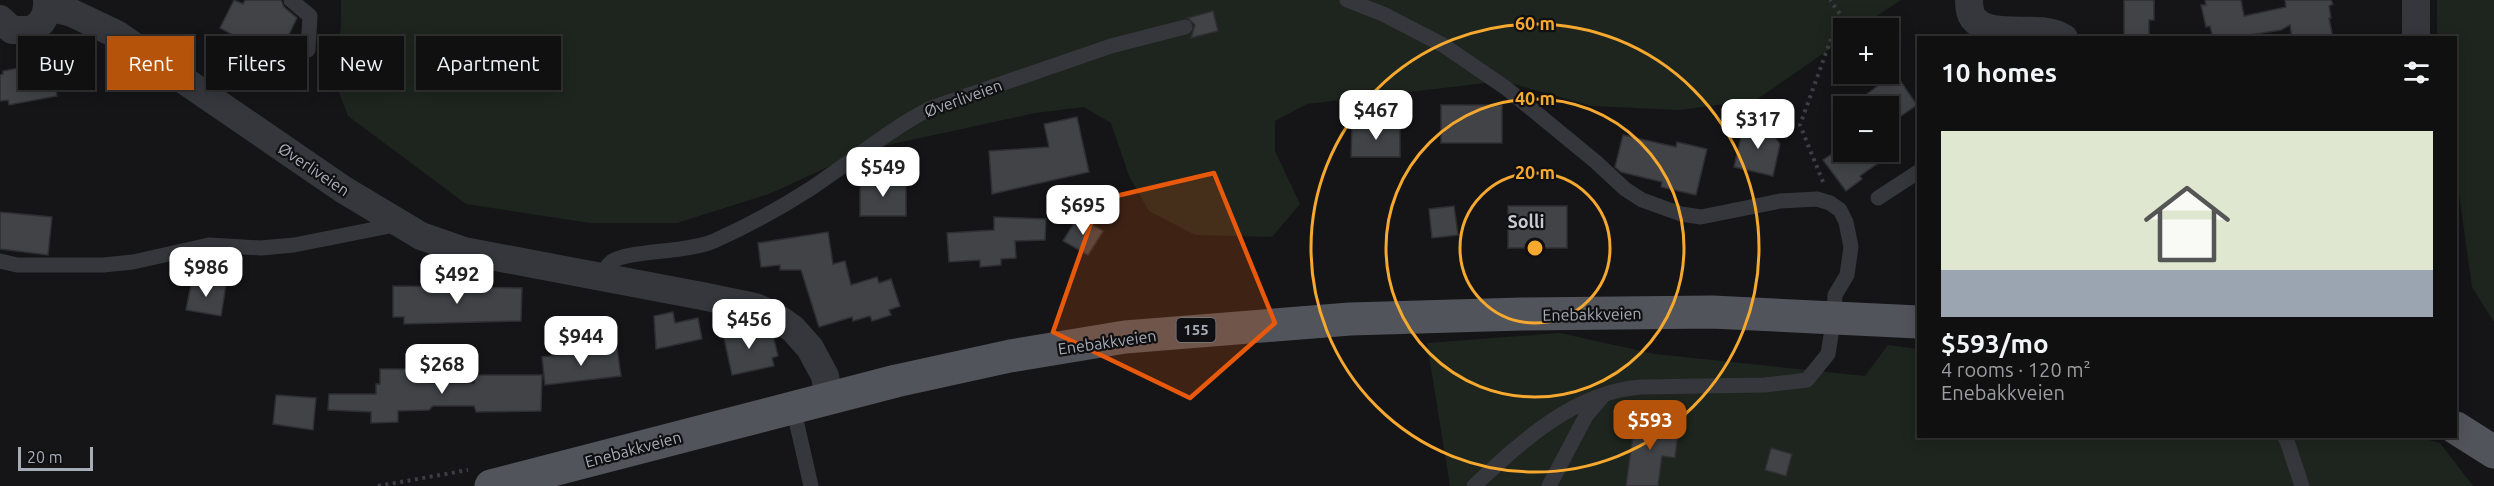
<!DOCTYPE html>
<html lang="en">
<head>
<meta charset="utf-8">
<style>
  body { margin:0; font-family:Ubuntu,sans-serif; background:#19191a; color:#f1f3f6; height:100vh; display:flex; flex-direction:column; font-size:22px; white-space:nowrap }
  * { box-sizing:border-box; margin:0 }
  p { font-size:20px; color:#9c9d9f }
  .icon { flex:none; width:33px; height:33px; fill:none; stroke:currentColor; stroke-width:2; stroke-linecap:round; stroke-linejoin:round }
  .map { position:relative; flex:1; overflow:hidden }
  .side { position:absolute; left:1917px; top:36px; width:540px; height:402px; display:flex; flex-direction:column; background:#101011; border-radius:0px; box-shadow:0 3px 15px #0003,0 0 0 2px #303031 }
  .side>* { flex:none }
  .top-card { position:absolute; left:18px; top:36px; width:570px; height:54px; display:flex; gap:12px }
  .controls { position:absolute; left:1833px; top:18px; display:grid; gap:12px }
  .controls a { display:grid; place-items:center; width:66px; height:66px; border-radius:0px; background:#101011; box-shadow:0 3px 15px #0003,0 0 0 2px #303031; font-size:30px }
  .scale { position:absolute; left:18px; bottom:15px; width:75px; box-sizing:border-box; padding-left:6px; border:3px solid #a7adb8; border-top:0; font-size:16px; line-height:21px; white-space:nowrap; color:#a7adb8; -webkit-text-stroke:4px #101012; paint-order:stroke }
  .price { position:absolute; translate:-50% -51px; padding:0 14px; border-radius:12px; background:#fff; color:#222; font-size:20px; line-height:39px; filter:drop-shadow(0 2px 3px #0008) }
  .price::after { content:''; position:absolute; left:50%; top:36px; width:18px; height:14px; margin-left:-9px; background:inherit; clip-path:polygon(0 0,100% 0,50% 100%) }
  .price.active { background:#b45309; color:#fff }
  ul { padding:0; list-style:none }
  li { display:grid; align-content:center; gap:12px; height:318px; padding:0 24px }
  li span { display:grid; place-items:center; height:186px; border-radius:0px; color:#555 }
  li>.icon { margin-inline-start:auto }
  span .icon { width:108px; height:108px; fill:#fffc; stroke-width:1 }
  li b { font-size:26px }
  h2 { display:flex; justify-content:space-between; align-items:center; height:72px; padding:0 24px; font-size:26px }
  .pill { padding:0 21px; border-radius:0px; background:#101011; box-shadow:0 3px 15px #0003,0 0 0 2px #303031; font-size:21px; line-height:54px }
  .pill.active { background:#b45309; color:#fff }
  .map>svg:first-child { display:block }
</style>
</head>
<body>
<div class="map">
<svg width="2494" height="486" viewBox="0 0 2494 486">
  <rect width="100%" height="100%" fill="#151517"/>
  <g fill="#1d251e">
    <path d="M 341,0 L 1901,0 L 1859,28 L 1844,28 L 1843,40 L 1756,100 L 1679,110 L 1592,106 L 1503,81 L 1307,104 L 1275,121 L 1275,151 L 1300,204 L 1272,237 L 1195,235 L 1149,211 L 1129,176 L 1111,123 L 1084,107 L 1035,113 L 865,150 L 769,194 L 677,223 L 590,223 L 466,204 L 348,116 L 331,71 L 341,28 Z"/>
    <path d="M 2437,0 L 2494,0 L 2494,322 L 2472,287 L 2456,172 L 2456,38 L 2437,37 Z"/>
    <path d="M 1560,333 L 1655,354 L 1865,376 L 1888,345 L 1918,349 L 1918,436 L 2418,437 L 2440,443 L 2473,486 L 1450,486 L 1427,343 Z"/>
  </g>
  <g fill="#414347" stroke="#2f2f33" stroke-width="1.5">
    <path d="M 234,0 L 243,4 L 245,0 L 281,0 L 284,7 L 297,18 L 278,57 L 264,51 L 263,54 L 240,43 L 242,40 L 220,28 Z"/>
    <path d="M 2124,0 L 2154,0 L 2154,20 L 2149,20 L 2149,38 L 2124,38 Z"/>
    <path d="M 2205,0 L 2241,0 L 2244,16 L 2286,7 L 2285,0 L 2331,0 L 2333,4 L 2329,6 L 2331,18 L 2329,18 L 2333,38 L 2292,38 L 2290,25 L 2281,30 L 2249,35 L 2250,38 L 2213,38 L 2210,26 L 2206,27 L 2201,5 L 2206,5 Z"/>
    <path d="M 1213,11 L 1218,31 L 1191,38 L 1195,25 L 1188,18 Z"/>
    <path d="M 50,62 L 51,64 L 62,62 L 67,88 L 56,90 L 57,96 L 9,105 L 8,100 L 0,101 L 0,75 L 3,74 L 3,71 Z"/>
    <path d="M 1895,73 L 1917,105 L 1895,120 L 1888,111 L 1888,106 L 1875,106 L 1867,94 Z"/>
    <rect x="1441" y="105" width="61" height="38"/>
    <path d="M 1077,117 L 1089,172 L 992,194 L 989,151 L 1049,147 L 1044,124 Z"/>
    <path d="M 1744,123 L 1770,129 L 1780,144 L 1773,176 L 1734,167 Z"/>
    <path d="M 1352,125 L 1400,126 L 1400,157 L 1351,157 Z"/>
    <path d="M 1623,135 L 1676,147 L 1677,142 L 1707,149 L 1696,195 L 1661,187 L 1662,182 L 1621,172 L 1615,167 Z"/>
    <path d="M 1835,152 L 1894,152 L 1860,176 L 1862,179 L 1846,191 L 1823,160 Z"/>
    <rect x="860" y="180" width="46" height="36"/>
    <path d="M 1454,206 L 1458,235 L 1432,238 L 1429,209 Z"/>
    <rect x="1508" y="206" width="59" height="42"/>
    <path d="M 0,212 L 52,217 L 48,255 L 0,249 Z"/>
    <path d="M 1078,216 L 1103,231 L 1088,255 L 1063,241 Z"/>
    <path d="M 994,217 L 1046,219 L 1045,240 L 1015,241 L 1016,258 L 1001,259 L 1001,265 L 980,267 L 980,260 L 949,262 L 947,233 L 994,230 Z"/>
    <path d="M 828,232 L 833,264 L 845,261 L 851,285 L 877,277 L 879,283 L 891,279 L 900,306 L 889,310 L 891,315 L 872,321 L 870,316 L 853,321 L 852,317 L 819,327 L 801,270 L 780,270 L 780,265 L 761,267 L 758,243 Z"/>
    <path d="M 192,279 L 226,285 L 221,316 L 186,310 Z"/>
    <path d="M 393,286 L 522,288 L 521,321 L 404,324 L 404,317 L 393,317 Z"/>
    <path d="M 673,312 L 675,323 L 698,318 L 702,339 L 656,349 L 654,316 Z"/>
    <path d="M 739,326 L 765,336 L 773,335 L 778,356 L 772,358 L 774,366 L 732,375 L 722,329 Z"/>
    <path d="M 617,348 L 621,376 L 545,385 L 542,357 Z"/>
    <path d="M 380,369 L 428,369 L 428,383 L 474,383 L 474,375 L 542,375 L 541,411 L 476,412 L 474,406 L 433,406 L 429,410 L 398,411 L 398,422 L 371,423 L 371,412 L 328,410 L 329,394 L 376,394 L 376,384 L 380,384 Z"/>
    <path d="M 276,395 L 316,398 L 313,430 L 273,424 Z"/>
    <path d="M 1635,419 L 1679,424 L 1675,458 L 1662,456 L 1658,486 L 1626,486 Z"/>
    <path d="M 1771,448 L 1792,454 L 1786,476 L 1765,470 Z"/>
  </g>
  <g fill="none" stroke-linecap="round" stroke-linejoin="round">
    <g stroke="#3c3e43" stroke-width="4" stroke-dasharray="3 4.5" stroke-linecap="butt">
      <path d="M 1823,182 L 1800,125 L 1840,14 L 1830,0"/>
      <path d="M 378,486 L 468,470"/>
    </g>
    <g stroke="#36373c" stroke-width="15">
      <path d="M 291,0 L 310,16 L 308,50"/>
      <path d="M 1347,0 L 1383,14 L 1443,45 L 1506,88 L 1596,162 L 1625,189 L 1642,200 L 1681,214 L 1701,217 L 1780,201 L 1817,199 L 1830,203 L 1840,210 L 1846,222 L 1851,247 L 1847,275 L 1835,295 L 1834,317 L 1828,354 L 1807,380 L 1765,385 L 1641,387 C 1574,392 1521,442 1474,486"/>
      <path d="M 1878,198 L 1918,172"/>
      <path d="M 0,261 L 17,265 L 103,265 L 133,262 L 209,245 L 261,248 L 294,245 L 400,224"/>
      <path d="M 603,277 C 604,271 606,266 611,262 C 628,250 687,253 714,241 C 747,226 779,209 810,189 C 851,162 888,130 931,108 L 1111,46 L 1185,27"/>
      <path d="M 793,407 L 811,486"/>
      <path d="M 2284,436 L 2287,441 L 2302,486"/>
      <path d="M 1549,486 L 1586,416 L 1603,396"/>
    </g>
    <g stroke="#36373c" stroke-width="28">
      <path d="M 1969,0 C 1969,6 1970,14 1973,18 C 1990,41 2041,22 2064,38"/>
      <path d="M 2416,0 L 2416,38"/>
      <path d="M 47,7 L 72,13 L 118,35 L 344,190 L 421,236 L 464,251 L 702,296 L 755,307 L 772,314 L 793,329 L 810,348 L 825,376 L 829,398"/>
      <path d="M 0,19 L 12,30 L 30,30 C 43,25 48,14 47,0"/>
    </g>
    <g stroke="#52545b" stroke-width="33">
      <path d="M 2456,428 L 2494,452"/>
      <path d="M 491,486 L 896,381 L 1010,356 L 1125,337 L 1350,319 L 1522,314 L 1712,312 L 1918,322"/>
    </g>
  </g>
  <path fill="#e8590c" fill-opacity="0.2" stroke="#e8590c" stroke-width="4.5" stroke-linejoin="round" d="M 1214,173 L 1275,323 L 1190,398 L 1053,332 L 1099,200 Z"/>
  <g fill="none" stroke="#f6a92e" stroke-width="3">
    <circle cx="1535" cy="248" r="75"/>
    <circle cx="1535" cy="248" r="149"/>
    <circle cx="1535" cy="248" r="224"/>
  </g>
  <g text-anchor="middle" stroke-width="4.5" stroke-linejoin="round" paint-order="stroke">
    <rect fill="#101012" stroke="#7a7e86" stroke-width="1.5" x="1176.5" y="318" width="39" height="24" rx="4.5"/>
    <g font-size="15" font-weight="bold" fill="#a7adb8">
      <text x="1196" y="335">155</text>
    </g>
    <g font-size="16" fill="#a7adb8" stroke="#101012">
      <text transform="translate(963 98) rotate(-20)" y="6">Øverliveien</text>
      <text transform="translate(314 169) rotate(34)" y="6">Øverliveien</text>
      <text transform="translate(1592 314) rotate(-1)" y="6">Enebakkveien</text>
      <text transform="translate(1107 342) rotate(-8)" y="6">Enebakkveien</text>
      <text transform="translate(633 449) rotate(-15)" y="6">Enebakkveien</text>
    </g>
    <g font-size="18" font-weight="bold" fill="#c8cbd3" stroke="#101012">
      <text x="1526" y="228">Solli</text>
    </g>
  </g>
  <circle cx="1535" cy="248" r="9" fill="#f6a92e" stroke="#101012" stroke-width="3"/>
  <g font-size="18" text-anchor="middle" font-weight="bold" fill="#f6a92e" stroke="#101012" stroke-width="4.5" stroke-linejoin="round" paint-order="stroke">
    <text x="1535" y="30">60 m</text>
    <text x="1535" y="105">40 m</text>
    <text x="1535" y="179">20 m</text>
  </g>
</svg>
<div class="controls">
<a>+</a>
<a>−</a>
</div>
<div class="scale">20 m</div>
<b class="price" style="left:1376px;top:141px">$467</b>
<b class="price" style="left:1758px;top:150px">$317</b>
<b class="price" style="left:883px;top:198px">$549</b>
<b class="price" style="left:1083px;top:236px">$695</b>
<b class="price" style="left:206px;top:298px">$986</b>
<b class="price" style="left:457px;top:305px">$492</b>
<b class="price" style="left:749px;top:350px">$456</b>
<b class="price" style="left:581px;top:367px">$944</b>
<b class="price" style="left:442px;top:395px">$268</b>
<b class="price active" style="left:1650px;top:451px">$593</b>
<div class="top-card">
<a class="pill">Buy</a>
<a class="pill active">Rent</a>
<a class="pill">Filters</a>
<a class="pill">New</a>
<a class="pill">Apartment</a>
</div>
<section class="side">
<h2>10 homes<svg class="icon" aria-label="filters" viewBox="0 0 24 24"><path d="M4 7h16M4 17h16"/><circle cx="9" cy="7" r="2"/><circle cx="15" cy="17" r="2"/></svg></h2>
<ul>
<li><span style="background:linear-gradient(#dfe7d0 75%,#9aa5b1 0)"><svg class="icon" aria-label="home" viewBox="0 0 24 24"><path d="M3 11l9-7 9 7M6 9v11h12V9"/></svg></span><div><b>$593/mo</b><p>4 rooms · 120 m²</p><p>Enebakkveien</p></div></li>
</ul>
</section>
</div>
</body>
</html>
